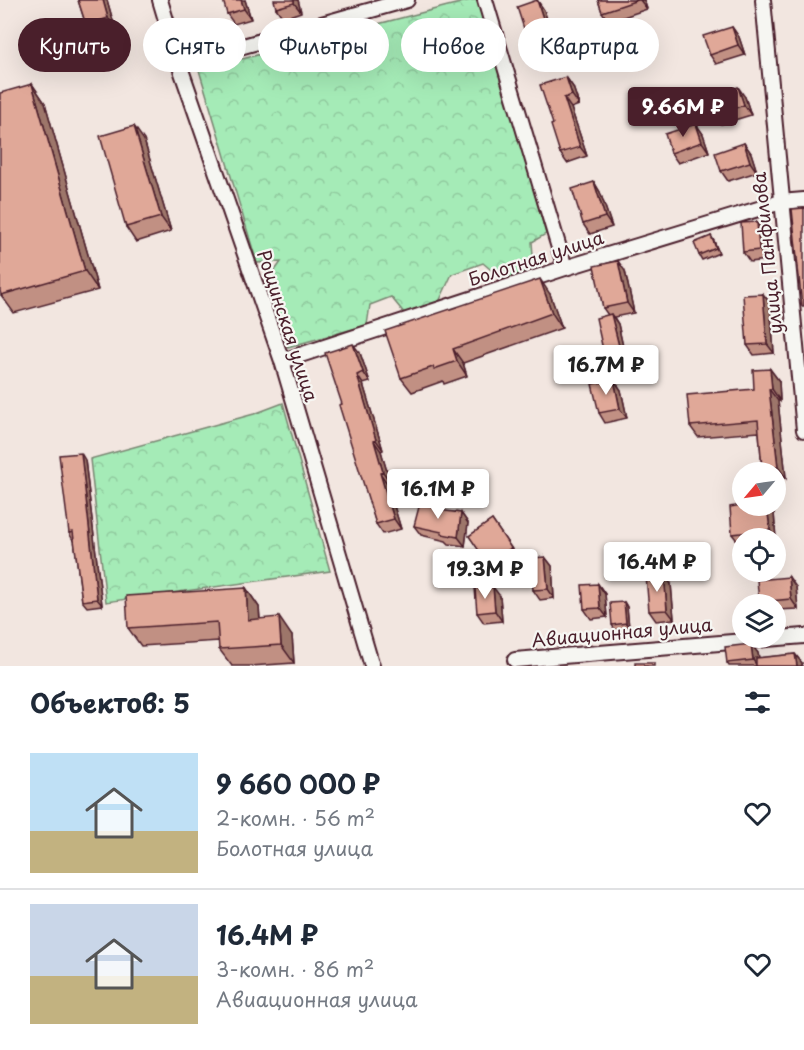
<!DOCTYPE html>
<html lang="ru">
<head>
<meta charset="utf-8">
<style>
  body { margin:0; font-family:"Playpen Sans",sans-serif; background:#f2f2f3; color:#1f2937; height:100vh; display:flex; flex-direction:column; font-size:22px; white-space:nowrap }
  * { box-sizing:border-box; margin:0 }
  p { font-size:20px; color:#747a83 }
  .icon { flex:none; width:33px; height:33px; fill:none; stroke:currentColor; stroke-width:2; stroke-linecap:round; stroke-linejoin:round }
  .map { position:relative; height:666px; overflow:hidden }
  .drawer { display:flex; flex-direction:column; background:#fff; flex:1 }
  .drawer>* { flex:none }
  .top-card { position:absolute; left:18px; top:18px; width:768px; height:54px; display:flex; gap:12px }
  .needle { width:39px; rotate:241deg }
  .fabs { position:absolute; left:732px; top:462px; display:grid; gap:12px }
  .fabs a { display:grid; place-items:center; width:54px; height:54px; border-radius:50%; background:#fff; box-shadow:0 6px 24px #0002; font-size:30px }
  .price { position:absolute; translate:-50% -51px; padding:0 14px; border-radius:6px; background:#fff; color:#222; font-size:20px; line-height:39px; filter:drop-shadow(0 2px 3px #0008) }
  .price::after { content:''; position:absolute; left:50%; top:36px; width:18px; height:14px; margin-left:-9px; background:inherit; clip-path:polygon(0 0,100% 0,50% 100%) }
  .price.current { background:#4a1f2b; color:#fff }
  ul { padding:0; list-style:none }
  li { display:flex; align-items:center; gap:18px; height:150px; padding:0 30px }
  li+li { border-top:2px solid #e0e1e3 }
  li span { display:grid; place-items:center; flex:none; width:168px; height:120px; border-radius:0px; color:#555 }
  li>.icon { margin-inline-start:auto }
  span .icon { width:72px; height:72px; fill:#fffc; stroke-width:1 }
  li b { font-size:26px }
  h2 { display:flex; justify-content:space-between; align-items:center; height:72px; padding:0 30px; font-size:26px }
  .pill { padding:0 21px; border-radius:27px; background:#fff; box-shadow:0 6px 24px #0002; font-size:21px; line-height:54px }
  .pill.current { background:#4a1f2b; color:#fff }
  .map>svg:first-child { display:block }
</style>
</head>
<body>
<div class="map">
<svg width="804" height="666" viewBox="0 0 804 666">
  <defs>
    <pattern id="forest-crowns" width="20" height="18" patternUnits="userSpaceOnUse" patternTransform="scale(1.5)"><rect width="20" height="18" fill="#a5ebb7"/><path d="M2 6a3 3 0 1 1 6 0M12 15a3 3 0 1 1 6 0" fill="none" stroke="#90c99e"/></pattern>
  </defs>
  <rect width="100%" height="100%" fill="#f2e6e0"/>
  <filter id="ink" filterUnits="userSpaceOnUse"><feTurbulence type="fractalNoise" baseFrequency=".0167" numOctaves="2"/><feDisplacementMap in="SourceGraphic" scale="12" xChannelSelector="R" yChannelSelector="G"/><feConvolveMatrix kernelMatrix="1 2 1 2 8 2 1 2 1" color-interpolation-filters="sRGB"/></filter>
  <g filter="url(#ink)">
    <g fill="url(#forest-crowns)" stroke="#788571" stroke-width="1.5">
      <path d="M 471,0 L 481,0 L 546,234 L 532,242 L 534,269 L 503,280 L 483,263 L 452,274 L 439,302 L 405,314 L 391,297 L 370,305 L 367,325 L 288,347 L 266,283 L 281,262 L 257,263 L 199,70 Z"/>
      <path d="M 283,403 L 330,571 L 106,602 L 90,459 L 254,414 Z"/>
    </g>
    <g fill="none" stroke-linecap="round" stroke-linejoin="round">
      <defs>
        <g id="street">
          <path d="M 160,0 L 179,64 L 282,361 L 372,666"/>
          <path d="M 485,0 L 565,268"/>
          <path d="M 763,0 L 804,430"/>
          <path d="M 179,64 L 407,0"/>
          <path d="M 282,361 L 565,268 L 781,202 L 804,200"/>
          <path d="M 515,660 L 804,636"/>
        </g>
      </defs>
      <use href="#street" stroke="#4a1f2b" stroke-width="18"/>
      <use href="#street" stroke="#f6f6f2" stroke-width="14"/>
    </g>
    <g fill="#c19083" stroke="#4a1f2b" stroke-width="1.5">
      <path d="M 78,0 L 107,0 L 115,28 L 92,34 L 86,25 Z"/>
      <path d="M 245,0 L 251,19 L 234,24 L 227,14 Z"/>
      <path d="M 298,0 L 301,12 L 283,18 L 276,8 Z"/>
      <path d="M 537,0 L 544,10 L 561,62 L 537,70 L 530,60 L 528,41 Z"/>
      <path d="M 598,0 L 644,0 L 647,9 L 609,22 L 602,12 Z"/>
      <path d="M 732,27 L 739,37 L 745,55 L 716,64 L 710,55 Z"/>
      <path d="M 566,77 L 573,87 L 579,105 L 571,108 L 587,156 L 567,163 L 560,153 L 553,124 Z"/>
      <path d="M 32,84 L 45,103 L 98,290 L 14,313 L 1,295 Z"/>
      <path d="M 745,97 L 751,115 L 721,124 L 715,115 Z"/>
      <path d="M 696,124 L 703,134 L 709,152 L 678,163 L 671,153 Z"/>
      <path d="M 144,140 L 171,231 L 136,242 L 126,227 Z"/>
      <path d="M 744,143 L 751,153 L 757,172 L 728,181 L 721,171 Z"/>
      <path d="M 594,182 L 600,192 L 612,227 L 590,234 L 583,224 Z"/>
      <path d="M 763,231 L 766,260 L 750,262 L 743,252 Z"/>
      <path d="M 711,236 L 714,241 L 719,253 L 702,260 L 699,255 Z"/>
      <path d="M 625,271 L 634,313 L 614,317 L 618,324 L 625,356 L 610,360 L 603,350 L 608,315 L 603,308 Z"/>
      <path d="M 550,294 L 562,328 L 463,363 L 467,376 L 444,384 L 443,381 L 412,392 L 401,378 Z"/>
      <path d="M 763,294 L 770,303 L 774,353 L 754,355 L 747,345 Z"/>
      <path d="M 360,353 L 370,382 L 363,384 L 383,450 L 381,451 L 390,482 L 387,483 L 401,529 L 383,534 L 376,524 L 342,404 Z"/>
      <path d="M 770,369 L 779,381 L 780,401 L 778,401 L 786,478 L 776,479 L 776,472 L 765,472 L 762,468 L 759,432 L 698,437 L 690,426 L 754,389 Z"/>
      <path d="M 614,380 L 621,390 L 627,418 L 605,423 L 599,413 Z"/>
      <path d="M 85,460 L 102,605 L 87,607 L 82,601 L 74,539 L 73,540 L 69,533 Z"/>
      <path d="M 742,505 L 769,506 L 774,513 L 776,540 L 776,538 L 742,538 L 742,543 L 739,543 L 732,534 Z"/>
      <path d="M 439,508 L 441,511 L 461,513 L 468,523 L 465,546 L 449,544 L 446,541 L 421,535 L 414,526 Z"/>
      <path d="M 492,520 L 518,558 L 495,573 L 469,536 Z"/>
      <path d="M 545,557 L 552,566 L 554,598 L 540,600 L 533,590 Z"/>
      <path d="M 598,584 L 605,594 L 607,617 L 591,619 L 584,609 Z"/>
      <path d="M 671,584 L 674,619 L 656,621 L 649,611 Z"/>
      <path d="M 796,587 L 798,609 L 776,610 L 776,604 L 761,604 L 759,602 Z"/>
      <path d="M 246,588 L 259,607 L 260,619 L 292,636 L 294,663 L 250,666 L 232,666 L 219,649 L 219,641 L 141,646 L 128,628 Z"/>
      <path d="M 500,596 L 502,621 L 484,623 L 477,613 Z"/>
      <path d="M 624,602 L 627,607 L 629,628 L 615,630 L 612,625 Z"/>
      <path d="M 751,644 L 758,653 L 759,658 L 795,654 L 802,663 L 802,666 L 729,666 L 727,663 Z"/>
    </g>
    <g fill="#9d766a" stroke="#4a1f2b" stroke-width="1.5">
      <path d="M 103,0 L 107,0 L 115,28 L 108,18 Z"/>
      <path d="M 241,0 L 245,0 L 251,19 L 244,9 Z"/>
      <path d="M 294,0 L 298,0 L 301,12 L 294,3 Z"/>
      <path d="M 537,0 L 544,10 L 561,62 L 554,52 Z"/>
      <path d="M 640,0 L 644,0 L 647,9 Z"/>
      <path d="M 732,27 L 739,37 L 745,55 L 738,45 Z"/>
      <path d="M 566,77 L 573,87 L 579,105 L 572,95 Z"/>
      <path d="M 32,84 L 45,103 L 98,290 L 85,271 Z"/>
      <path d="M 738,87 L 745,97 L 751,115 L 744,105 Z"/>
      <path d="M 564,98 L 571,108 L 587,156 L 580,147 Z"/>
      <path d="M 696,124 L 703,134 L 709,152 L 702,142 Z"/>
      <path d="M 134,126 L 144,140 L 171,231 L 161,217 Z"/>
      <path d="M 744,143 L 751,153 L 757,172 L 750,162 Z"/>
      <path d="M 594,182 L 600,192 L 612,227 L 605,217 Z"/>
      <path d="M 757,222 L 763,231 L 766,260 L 759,250 Z"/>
      <path d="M 711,236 L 714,241 L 719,253 L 716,248 Z"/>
      <path d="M 618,261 L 625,271 L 634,313 L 627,303 Z"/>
      <path d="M 540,279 L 550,294 L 562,328 L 552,313 Z"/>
      <path d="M 763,294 L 770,303 L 774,353 L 767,344 Z"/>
      <path d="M 611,314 L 618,324 L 625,356 L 619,346 Z"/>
      <path d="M 353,344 L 360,353 L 370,382 L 363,372 Z"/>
      <path d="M 453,349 L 463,363 L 467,376 L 457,361 Z"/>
      <path d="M 770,369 L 779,381 L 780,401 L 772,389 Z"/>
      <path d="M 357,375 L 363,384 L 383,450 L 376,440 Z"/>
      <path d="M 614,380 L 621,390 L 627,418 L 620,409 Z"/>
      <path d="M 769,389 L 778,401 L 786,478 L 778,467 Z"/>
      <path d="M 374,441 L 381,451 L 390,482 L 383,472 Z"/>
      <path d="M 81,453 L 85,460 L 102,605 L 97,599 Z"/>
      <path d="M 380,473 L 387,483 L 401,529 L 394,519 Z"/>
      <path d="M 767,506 L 769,506 L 774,513 L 776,540 L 770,530 Z"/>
      <path d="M 461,513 L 468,523 L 465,546 L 458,537 Z"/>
      <path d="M 545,557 L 552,566 L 554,598 L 548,589 Z"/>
      <path d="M 664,574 L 671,584 L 674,619 L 667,610 Z"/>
      <path d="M 789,577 L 796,587 L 798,609 L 791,599 Z"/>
      <path d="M 598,584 L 605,594 L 607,617 L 600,608 Z"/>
      <path d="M 493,587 L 500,596 L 502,621 L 495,611 Z"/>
      <path d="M 246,588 L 259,607 L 261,638 L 248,620 Z"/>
      <path d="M 624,602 L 627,607 L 629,628 L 626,623 Z"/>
      <path d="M 279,617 L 292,636 L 294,663 L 281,645 Z"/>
      <path d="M 751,644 L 758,653 L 760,666 L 757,666 L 753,660 Z"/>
      <path d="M 795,654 L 802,663 L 802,666 L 797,666 Z"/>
    </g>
    <g fill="#e0a898" stroke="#4a1f2b" stroke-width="1.5">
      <path d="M 78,0 L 103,0 L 108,18 L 86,25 Z"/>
      <path d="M 223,0 L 241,0 L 244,9 L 227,14 Z"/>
      <path d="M 274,0 L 294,0 L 294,3 L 276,8 Z"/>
      <path d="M 537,0 L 554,52 L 530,60 L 524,42 L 528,41 L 517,7 Z"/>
      <path d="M 598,0 L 638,0 L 602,12 Z"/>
      <path d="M 732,27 L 738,45 L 710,55 L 703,36 Z"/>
      <path d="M 566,77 L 572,95 L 564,98 L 580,147 L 560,153 L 551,125 L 553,124 L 540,85 Z"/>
      <path d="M 32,84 L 85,271 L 1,295 L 0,291 L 0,93 Z"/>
      <path d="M 738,87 L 744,105 L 715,115 L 709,97 Z"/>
      <path d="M 696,124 L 702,142 L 671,153 L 665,134 Z"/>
      <path d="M 134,126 L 161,217 L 126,227 L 100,136 Z"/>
      <path d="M 744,143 L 750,162 L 721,171 L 715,153 Z"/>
      <path d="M 594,182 L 605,217 L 583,224 L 572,189 Z"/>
      <path d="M 804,208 L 804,306 L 802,306 L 792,209 Z"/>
      <path d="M 757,222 L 759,250 L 743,252 L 741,223 Z"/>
      <path d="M 711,236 L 716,248 L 699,255 L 694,243 Z"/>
      <path d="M 618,261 L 627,303 L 603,308 L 594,266 Z"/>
      <path d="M 540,279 L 552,313 L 453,349 L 457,361 L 434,369 L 433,367 L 401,378 L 385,331 Z"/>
      <path d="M 763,294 L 767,344 L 747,345 L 743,295 Z"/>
      <path d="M 611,314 L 619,346 L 603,350 L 596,318 Z"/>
      <path d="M 353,344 L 363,372 L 357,375 L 376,440 L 374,441 L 383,472 L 380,473 L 394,519 L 376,524 L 339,405 L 342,404 L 325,353 Z"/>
      <path d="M 770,369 L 772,389 L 769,389 L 778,467 L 762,468 L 758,420 L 690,426 L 687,395 L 754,389 L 753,370 Z"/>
      <path d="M 614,380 L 620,409 L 599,413 L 592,384 Z"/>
      <path d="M 81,453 L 97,599 L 82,601 L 73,532 L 69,533 L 59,455 Z"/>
      <path d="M 420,503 L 439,508 L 438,510 L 461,513 L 458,537 L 442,534 L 442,532 L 414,526 Z"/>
      <path d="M 742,505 L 767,506 L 770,530 L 732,534 L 730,507 Z"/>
      <path d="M 492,520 L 511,548 L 488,564 L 469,536 Z"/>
      <path d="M 545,557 L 548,589 L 533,590 L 530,558 Z"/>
      <path d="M 664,574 L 667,610 L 649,611 L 646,576 Z"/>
      <path d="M 789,577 L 791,599 L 759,602 L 757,580 Z"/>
      <path d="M 598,584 L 600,608 L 584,609 L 582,585 Z"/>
      <path d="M 493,587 L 495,611 L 477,613 L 475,588 Z"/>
      <path d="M 246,588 L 248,620 L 279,617 L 281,645 L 219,649 L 217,622 L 128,628 L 126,596 Z"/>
      <path d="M 624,602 L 626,623 L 612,625 L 610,603 Z"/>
      <path d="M 751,644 L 753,660 L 727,663 L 725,647 Z"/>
      <path d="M 795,654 L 797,666 L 756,666 L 756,658 Z"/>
      <rect x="635" y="663" width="19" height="3"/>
    </g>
  </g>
  <g text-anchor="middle" stroke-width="4.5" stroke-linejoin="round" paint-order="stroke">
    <g font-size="18" fill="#4a1f2b" stroke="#f6f6f2">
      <text transform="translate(768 253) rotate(-96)" y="6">улица Панфилова</text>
      <text transform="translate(536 259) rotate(-18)" y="6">Болотная улица</text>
      <text transform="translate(287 326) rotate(72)" y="6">Рощинская улица</text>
      <text transform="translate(622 633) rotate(-5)" y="6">Авиационная улица</text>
    </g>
  </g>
</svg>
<div class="fabs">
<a><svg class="needle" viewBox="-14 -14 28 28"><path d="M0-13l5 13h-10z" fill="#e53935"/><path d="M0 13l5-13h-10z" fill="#747a83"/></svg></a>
<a><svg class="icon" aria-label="locate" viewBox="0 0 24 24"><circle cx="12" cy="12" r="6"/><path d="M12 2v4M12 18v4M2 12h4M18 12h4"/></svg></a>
<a><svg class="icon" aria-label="layers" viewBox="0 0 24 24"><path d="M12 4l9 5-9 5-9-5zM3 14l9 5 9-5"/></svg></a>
</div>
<b class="price current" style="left:683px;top:138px">9.66M ₽</b>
<b class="price" style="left:606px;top:396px">16.7M ₽</b>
<b class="price" style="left:438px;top:520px">16.1M ₽</b>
<b class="price" style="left:657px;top:593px">16.4M ₽</b>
<b class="price" style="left:485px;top:600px">19.3M ₽</b>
<div class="top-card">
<a class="pill current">Купить</a>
<a class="pill">Снять</a>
<a class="pill">Фильтры</a>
<a class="pill">Новое</a>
<a class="pill">Квартира</a>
</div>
</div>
<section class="drawer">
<h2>Объектов: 5<svg class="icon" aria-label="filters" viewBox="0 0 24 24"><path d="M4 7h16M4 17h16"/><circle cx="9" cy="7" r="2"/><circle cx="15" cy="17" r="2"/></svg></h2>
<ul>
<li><span style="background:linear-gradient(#bfe0f5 65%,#c2b280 0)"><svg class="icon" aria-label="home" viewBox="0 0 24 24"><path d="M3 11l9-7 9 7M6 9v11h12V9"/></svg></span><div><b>9 660 000 ₽</b><p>2-комн. · 56 m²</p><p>Болотная улица</p></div><svg class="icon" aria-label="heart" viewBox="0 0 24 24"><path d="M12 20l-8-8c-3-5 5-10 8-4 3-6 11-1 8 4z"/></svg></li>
<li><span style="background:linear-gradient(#c9d6e8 60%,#c2b280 0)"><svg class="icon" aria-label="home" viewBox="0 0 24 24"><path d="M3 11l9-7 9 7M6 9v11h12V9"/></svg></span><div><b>16.4M ₽</b><p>3-комн. · 86 m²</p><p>Авиационная улица</p></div><svg class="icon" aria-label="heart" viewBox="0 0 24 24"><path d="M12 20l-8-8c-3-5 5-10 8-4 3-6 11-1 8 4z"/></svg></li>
</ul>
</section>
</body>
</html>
